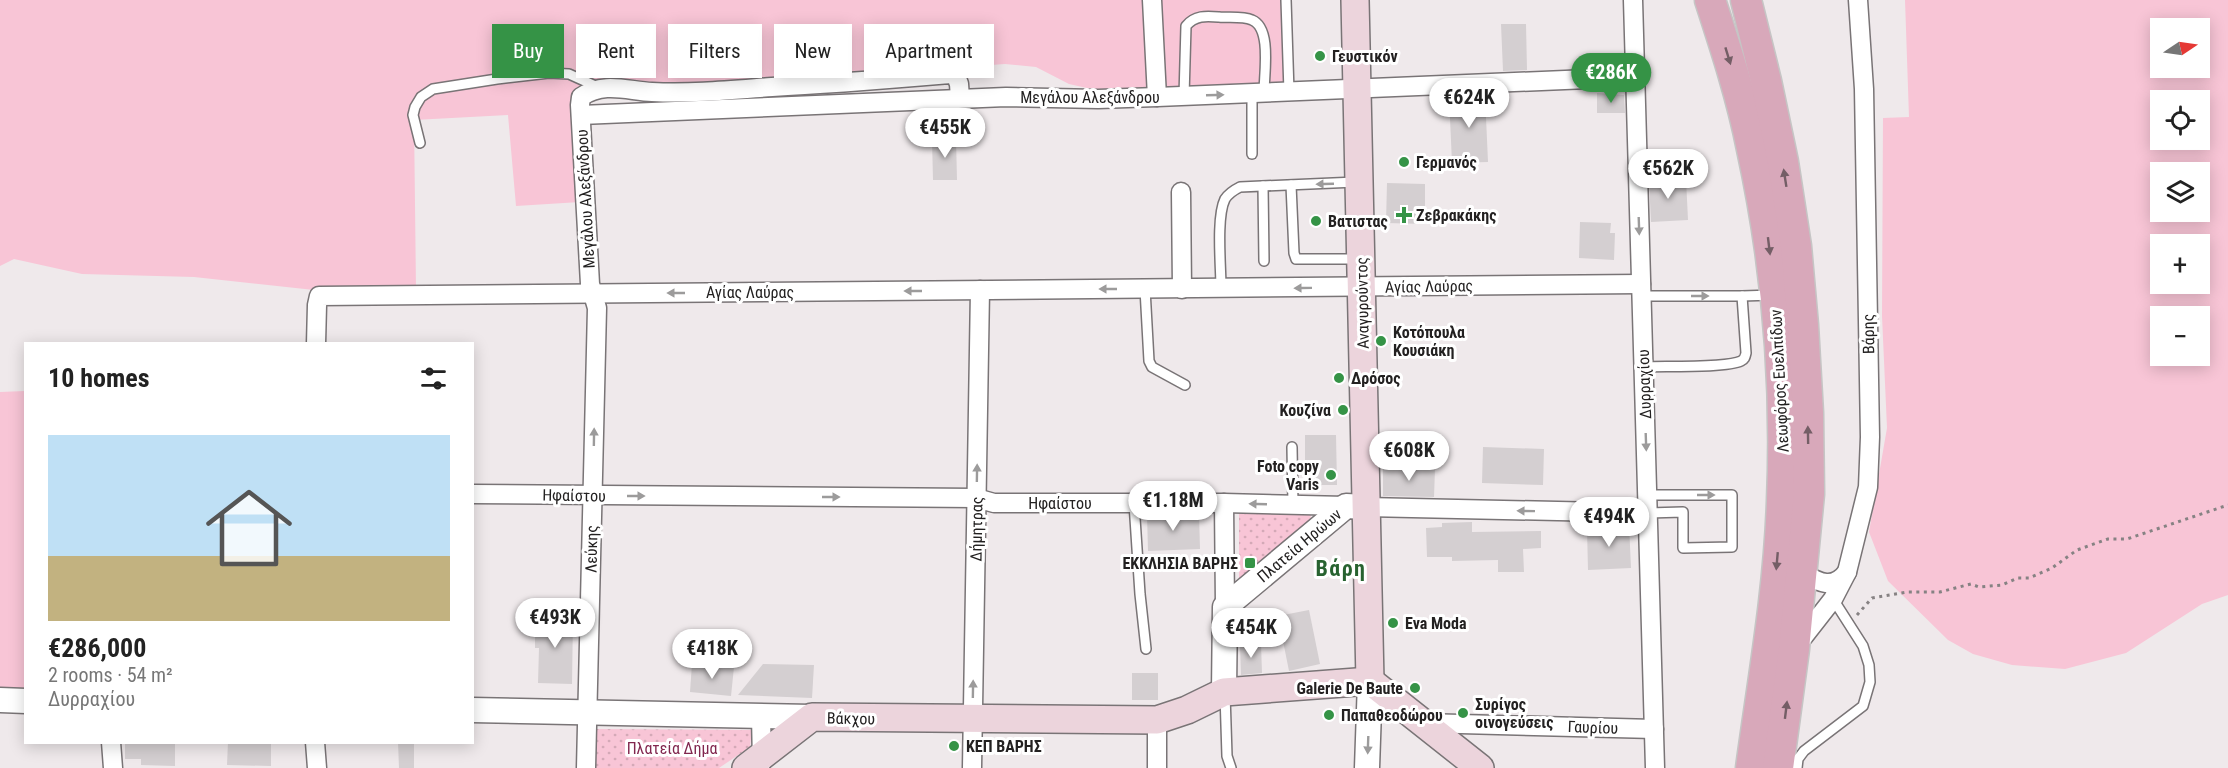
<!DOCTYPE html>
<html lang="en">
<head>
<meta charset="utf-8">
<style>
  body { margin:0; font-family:"Roboto Condensed",sans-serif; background:#f6f6f6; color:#222; height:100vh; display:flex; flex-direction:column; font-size:22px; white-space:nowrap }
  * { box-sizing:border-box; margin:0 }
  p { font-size:20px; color:#767676 }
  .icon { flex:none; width:33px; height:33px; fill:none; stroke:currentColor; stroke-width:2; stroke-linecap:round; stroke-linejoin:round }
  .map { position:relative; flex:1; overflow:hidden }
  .side { position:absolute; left:24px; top:342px; width:450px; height:402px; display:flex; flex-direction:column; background:#fff; border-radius:0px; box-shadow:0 3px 15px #0003 }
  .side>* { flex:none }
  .hud { position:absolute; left:492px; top:24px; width:570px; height:54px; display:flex; gap:12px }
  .needle { width:39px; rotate:77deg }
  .tools { position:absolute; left:2150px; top:18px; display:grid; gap:12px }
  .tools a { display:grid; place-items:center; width:60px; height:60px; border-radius:0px; background:#fff; box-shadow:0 3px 15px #0003; font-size:30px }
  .price { position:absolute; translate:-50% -51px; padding:0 14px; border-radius:21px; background:#fff; color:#222; font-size:20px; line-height:39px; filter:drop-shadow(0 2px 3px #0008) }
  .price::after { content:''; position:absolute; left:50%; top:36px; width:18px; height:14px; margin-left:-9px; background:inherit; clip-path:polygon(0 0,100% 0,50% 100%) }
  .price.active { background:#359346; color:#fff }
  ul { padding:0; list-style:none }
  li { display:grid; align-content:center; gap:12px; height:318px; padding:0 24px }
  li span { display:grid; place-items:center; height:186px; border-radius:0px; color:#555 }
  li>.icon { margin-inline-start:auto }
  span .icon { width:108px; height:108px; fill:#fffc; stroke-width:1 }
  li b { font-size:26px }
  h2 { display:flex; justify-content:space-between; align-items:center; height:72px; padding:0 24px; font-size:26px }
  .pill { padding:0 21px; border-radius:0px; background:#fff; box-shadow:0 3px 15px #0003; font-size:21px; line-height:54px }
  .pill.active { background:#359346; color:#fff }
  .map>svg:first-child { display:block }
</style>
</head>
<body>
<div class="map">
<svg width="2228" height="768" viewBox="0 0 2228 768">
  <defs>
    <pattern id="park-dots" width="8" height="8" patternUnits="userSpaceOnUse" patternTransform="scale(1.5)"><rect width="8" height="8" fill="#f8c5d6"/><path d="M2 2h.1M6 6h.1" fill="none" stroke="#d4a9b7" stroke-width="1.8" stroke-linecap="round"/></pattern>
  </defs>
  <rect width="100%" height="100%" fill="#efe9eb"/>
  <g fill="#f8c5d6" fill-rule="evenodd">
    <path d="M 0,0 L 1289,0 L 1292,83 L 1105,92 L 1069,84 L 1036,67 L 1005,64 L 577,95 L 580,202 L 516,206 L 508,115 L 414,120 L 416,289 L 314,290 L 194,277 L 82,274 L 14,259 L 0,266 Z"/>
    <path d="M 1905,0 L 2228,0 L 2228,595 L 2202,604 L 2126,653 L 2065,669 L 2012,665 L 1973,654 L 1948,640 L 1888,581 L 1869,532 L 1887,428 L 1882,316 L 1883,118 L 1909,117 ZM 2160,28 L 2199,28 L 2199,68 L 2160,68 ZM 2160,100 L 2199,100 L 2199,140 L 2160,140 ZM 2160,172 L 2199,172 L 2199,212 L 2160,212 ZM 2160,244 L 2199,244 L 2199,284 L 2160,284 ZM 2160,316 L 2199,316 L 2199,356 L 2160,356 Z"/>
    <path d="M 25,391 L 25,694 L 0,692 L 0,392 Z"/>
  </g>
  <g fill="url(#park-dots)">
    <path d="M 1239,514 L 1311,514 L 1309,529 L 1239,579 Z"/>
    <path d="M 593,729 L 752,730 L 750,747 L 719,768 L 592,768 Z"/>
  </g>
  <g fill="#d4cfd1">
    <path d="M 1501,24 L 1526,24 L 1527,70 L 1503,71 Z"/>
    <path d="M 1597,93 L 1624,95 L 1625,113 L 1597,113 Z"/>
    <path d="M 1473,95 L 1485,95 L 1488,162 L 1452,163 L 1449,96 Z"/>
    <path d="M 956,138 L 957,180 L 933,180 L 932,139 Z"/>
    <path d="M 1686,179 L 1688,220 L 1651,222 L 1649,181 Z"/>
    <path d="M 1387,183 L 1425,184 L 1425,224 L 1386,223 Z"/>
    <path d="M 1580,222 L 1611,223 L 1610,233 L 1615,233 L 1614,260 L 1579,258 Z"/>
    <path d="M 1305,435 L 1336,435 L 1337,485 L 1305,485 Z"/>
    <path d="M 1483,447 L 1544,449 L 1543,485 L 1482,483 Z"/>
    <path d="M 1383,468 L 1435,469 L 1434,497 L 1383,496 Z"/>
    <path d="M 1147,514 L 1199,514 L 1200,549 L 1148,551 Z"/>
    <path d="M 1472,522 L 1472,532 L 1541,531 L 1541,548 L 1523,549 L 1524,572 L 1498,572 L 1498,560 L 1452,561 L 1452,557 L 1427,557 L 1426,528 L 1442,527 L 1442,523 Z"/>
    <path d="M 1608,523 L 1629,524 L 1631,568 L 1588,570 L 1587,529 L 1608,528 Z"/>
    <path d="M 1309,610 L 1320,664 L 1289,671 L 1278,616 Z"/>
    <path d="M 535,617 L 573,617 L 572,684 L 538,683 L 539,648 L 535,648 Z"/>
    <path d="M 1261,644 L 1262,673 L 1241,675 L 1240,645 Z"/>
    <path d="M 692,664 L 734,667 L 731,696 L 690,692 Z"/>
    <path d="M 763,664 L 814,665 L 812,698 L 738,695 Z"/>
    <rect x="1132" y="673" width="26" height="27"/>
    <path d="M 125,742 L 175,742 L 175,766 L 141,765 L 141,759 L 125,759 Z"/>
    <path d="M 228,742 L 271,742 L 271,766 L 227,765 Z"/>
    <path d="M 398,742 L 414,742 L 414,768 L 399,768 Z"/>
  </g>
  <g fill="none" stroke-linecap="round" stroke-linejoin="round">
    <defs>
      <g id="service">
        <path d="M 1286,0 L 1289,92"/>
        <path d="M 1252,94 L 1252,154"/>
        <path d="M 1184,96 L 1186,26 C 1195,15 1206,16 1219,17 C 1229,18 1243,16 1252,20 C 1272,28 1264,74 1264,93"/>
        <path d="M 420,143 L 413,115 L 415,107 L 421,97 L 433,89 L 497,79 L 549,73 L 569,74 L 600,88"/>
        <path d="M 1291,185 L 1294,253 L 1296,259 L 1357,259"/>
        <path d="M 1263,186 L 1264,261"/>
        <path d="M 1221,288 C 1221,267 1216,217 1225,199 C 1229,193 1234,190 1240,187 L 1356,182"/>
        <path d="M 1145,289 L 1149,361 L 1152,367 L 1185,385"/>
        <path d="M 1641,296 L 1742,296 L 1746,353 C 1745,357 1745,359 1741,361 C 1727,368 1663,366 1644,367"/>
        <path d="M 1742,296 L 1773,295"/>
        <path d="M 1292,447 L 1293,505"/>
        <path d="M 1647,495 L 1732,495 L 1732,547 L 1683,548 L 1683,512 L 1648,513"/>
        <path d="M 1134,503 L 1140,594 L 1146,649"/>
        <path d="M 1225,694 L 1227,756 L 1231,768"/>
        <path d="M 1797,768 L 1798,759 L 1804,751 L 1863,706 L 1870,682 L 1869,665 L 1863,646 L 1833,599"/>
      </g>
      <g id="minor">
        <path d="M 1152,0 L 1157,97"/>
        <path d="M 1633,0 L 1655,768"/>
        <path d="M 581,115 L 1006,97 L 1098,99 L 1157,97 L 1635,77"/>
        <path d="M 1181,192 L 1182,289"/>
        <path d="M 316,344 L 317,305 L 319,296 L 1641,284"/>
        <path d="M 472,494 L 976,498 L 994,503 L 1224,503 L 1346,506"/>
        <path d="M 1224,503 L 1225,607"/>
        <path d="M 1366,507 L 1648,513"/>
        <path d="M 1802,573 C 1820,583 1833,590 1847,572"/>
        <path d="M 1797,645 L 1833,599 L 1847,572 L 1868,487 L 1870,437 L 1864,89 L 1858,0"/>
        <path d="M 761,716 L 762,762"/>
        <path d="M 1423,723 L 1654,729"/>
        <path d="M 111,742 L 113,768"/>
        <path d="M 315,742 L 317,768"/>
        <path d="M 586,768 L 597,308 L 590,284 L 580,105 L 581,97 C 604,81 628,91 652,92 C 692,94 732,90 772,87 C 832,84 891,79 951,74 L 956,76 L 959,84 L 960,98"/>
        <path d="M 972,768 L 980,290"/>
        <path d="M 1157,768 L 1157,720"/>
      </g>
      <g id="tertiary">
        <path d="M 1224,692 L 1225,607 L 1346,506 L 1366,507"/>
        <path d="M 0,700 L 26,701"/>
        <path d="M 472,710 L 812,717"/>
        <path d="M 1367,768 L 1370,681"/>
      </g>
      <g id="secondary">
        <path d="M 1355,0 L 1370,681"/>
        <path d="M 1370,681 L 1480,768"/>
        <path d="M 746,768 L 812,717 L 1157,720 L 1187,710 L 1224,692 L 1370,681"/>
      </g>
      <g id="primary">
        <path d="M 1710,0 C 1726,49 1742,98 1752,149 C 1777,264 1787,383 1782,501 C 1779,591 1763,680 1751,768"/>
        <path d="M 1746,0 L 1766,81 L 1783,162 L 1796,246 L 1803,325 L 1808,413 L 1809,494 L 1794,649 L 1778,768"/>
      </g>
    </defs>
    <use href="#service" stroke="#797476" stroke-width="12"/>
    <use href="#minor" stroke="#797476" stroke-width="21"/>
    <use href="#tertiary" stroke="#797476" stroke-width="27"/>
    <use href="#secondary" stroke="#797476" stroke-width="30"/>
    <use href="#primary" stroke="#c6c5c5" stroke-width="33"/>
    <path stroke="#868283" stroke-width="3" stroke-dasharray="3 4.5" stroke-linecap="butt" d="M 1857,615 L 1872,598 L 1908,592 L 1940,592 L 1971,584 L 1979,587 L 2002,585 L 2018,578 L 2029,578 L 2052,568 L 2077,550 L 2108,539 L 2127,539 L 2228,505"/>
    <use href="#service" stroke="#fff" stroke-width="9"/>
    <use href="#minor" stroke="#fff" stroke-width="18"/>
    <use href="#tertiary" stroke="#fff" stroke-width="24"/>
    <use href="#secondary" stroke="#ecd4dc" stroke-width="27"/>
    <use href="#primary" stroke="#d8a8ba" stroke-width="30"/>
  </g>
  <defs><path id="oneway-solid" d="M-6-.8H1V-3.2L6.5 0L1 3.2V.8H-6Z" transform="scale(1.5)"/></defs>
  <g fill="#745e66">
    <use href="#oneway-solid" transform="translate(1728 56) rotate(73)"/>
    <use href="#oneway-solid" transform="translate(1785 178) rotate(-99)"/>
    <use href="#oneway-solid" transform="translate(1769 246) rotate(83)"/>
    <use href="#oneway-solid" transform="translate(1808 435) rotate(-91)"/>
    <use href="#oneway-solid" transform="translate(1777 561) rotate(95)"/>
    <use href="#oneway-solid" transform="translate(1786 710) rotate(-83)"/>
  </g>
  <g fill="#9c9b9b">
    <use href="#oneway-solid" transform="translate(1215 95) rotate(-2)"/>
    <use href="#oneway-solid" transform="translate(1325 184) rotate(178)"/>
    <use href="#oneway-solid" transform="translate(1639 226) rotate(88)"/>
    <use href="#oneway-solid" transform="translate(1303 288) rotate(179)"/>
    <use href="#oneway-solid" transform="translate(1108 289) rotate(180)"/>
    <use href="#oneway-solid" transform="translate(913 291) rotate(180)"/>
    <use href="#oneway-solid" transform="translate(676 293) rotate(180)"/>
    <use href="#oneway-solid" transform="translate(1700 296)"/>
    <use href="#oneway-solid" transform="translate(594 437) rotate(-89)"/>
    <use href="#oneway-solid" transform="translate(1646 442) rotate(88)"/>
    <use href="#oneway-solid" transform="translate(977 473) rotate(-89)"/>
    <use href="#oneway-solid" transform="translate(1706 495)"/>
    <use href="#oneway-solid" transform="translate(636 496)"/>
    <use href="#oneway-solid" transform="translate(831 497)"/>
    <use href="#oneway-solid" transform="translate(1258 504) rotate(-178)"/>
    <use href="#oneway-solid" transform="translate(1526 511) rotate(-179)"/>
    <use href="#oneway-solid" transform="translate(973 689) rotate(-89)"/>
    <use href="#oneway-solid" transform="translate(1368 745) rotate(92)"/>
  </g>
  <g fill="#359346" stroke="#fff" stroke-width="2">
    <circle cx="1320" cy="56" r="6"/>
    <circle cx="1404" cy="162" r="6"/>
    <path d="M1401 206h6v6h6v6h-6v6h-6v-6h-6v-6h6z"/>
    <circle cx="1316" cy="221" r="6"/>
    <circle cx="1381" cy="341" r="6"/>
    <circle cx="1339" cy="378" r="6"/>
    <circle cx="1343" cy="410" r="6"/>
    <circle cx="1331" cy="475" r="6"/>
    <rect x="1244" y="557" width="12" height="12" rx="3"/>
    <circle cx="1393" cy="623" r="6"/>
    <circle cx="1415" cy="688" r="6"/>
    <circle cx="1463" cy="713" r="6"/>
    <circle cx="1329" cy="715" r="6"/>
    <circle cx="954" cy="746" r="6"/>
  </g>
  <g text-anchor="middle" stroke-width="6" stroke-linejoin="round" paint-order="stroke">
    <g font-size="16" font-weight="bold" fill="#232121" stroke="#fff" text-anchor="start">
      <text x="1332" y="62">Γευστικόν</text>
      <text x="1416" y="168">Γερμανός</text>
      <text x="1416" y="221">Ζεβρακάκης</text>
      <text x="1328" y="227">Βατιστας</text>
      <text x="1393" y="338">Κοτόπουλα<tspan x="1393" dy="18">Κουσιάκη</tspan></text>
      <text x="1351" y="384">Δρόσος</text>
      <text x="1331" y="416" text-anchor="end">Κουζίνα</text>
      <text x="1319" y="472" text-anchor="end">Foto copy<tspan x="1319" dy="18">Varis</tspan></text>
      <text x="1238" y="569" text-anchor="end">ΕΚΚΛΗΣΙΑ ΒΑΡΗΣ</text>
      <text x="1405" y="629">Eva Moda</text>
      <text x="1403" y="694" text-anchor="end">Galerie De Baute</text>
      <text x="1475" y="710">Συρίγος<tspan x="1475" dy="18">οινογεύσεις</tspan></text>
      <text x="1341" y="721">Παπαθεοδώρου</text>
      <text x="966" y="752">ΚΕΠ ΒΑΡΗΣ</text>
    </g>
    <g font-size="16" fill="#232121" stroke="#fff">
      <text x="1090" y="103">Μεγάλου Αλεξάνδρου</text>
      <text transform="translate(585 199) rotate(-93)" y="6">Μεγάλου Αλεξάνδρου</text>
      <text transform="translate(1429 286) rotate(-1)" y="6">Αγίας Λαύρας</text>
      <text x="750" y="298">Αγίας Λαύρας</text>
      <text transform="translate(1362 303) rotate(-91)" y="6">Αναγυρούντος</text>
      <text transform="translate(1868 334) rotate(-91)" y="6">Βάρης</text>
      <text transform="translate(1779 381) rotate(-93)" y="6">Λεωφόρος Ευελπίδων</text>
      <text transform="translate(1644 384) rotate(-92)" y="6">Δυρραχίου</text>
      <text transform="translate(574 495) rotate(1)" y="6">Ηφαίστου</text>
      <text x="1060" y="509">Ηφαίστου</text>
      <text transform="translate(976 529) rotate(-89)" y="6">Δήμητρας</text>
      <text transform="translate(1299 545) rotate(-40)" y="6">Πλατεία Ηρώων</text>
      <text transform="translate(591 549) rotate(-89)" y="6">Λεύκης</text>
      <text transform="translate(851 718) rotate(1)" y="6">Βάκχου</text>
      <text transform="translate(1593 727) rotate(2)" y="6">Γαυρίου</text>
    </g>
    <g font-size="16" fill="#81264e" stroke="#fff">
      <text x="672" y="754">Πλατεία Δήμα</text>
    </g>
    <g font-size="22" font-weight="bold" letter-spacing="1.5" fill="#276230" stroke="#fff">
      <text x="1341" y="576">Βάρη</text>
    </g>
  </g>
</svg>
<div class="tools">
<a><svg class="needle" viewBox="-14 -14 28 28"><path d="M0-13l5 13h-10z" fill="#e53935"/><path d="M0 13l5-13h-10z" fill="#767676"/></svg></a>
<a><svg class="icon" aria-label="locate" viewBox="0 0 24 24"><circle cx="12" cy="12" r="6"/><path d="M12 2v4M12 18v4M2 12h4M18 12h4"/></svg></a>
<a><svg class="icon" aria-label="layers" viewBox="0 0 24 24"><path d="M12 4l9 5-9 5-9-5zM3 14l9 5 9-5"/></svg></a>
<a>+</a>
<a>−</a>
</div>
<b class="price active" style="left:1611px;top:104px">€286K</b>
<b class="price" style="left:1469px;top:129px">€624K</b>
<b class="price" style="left:945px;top:159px">€455K</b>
<b class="price" style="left:1668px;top:200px">€562K</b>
<b class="price" style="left:1409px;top:482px">€608K</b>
<b class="price" style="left:1173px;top:532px">€1.18M</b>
<b class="price" style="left:1609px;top:548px">€494K</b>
<b class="price" style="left:555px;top:649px">€493K</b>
<b class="price" style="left:1251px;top:659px">€454K</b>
<b class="price" style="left:712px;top:680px">€418K</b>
<div class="hud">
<a class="pill active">Buy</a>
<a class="pill">Rent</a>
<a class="pill">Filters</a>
<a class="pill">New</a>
<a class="pill">Apartment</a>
</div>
<section class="side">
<h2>10 homes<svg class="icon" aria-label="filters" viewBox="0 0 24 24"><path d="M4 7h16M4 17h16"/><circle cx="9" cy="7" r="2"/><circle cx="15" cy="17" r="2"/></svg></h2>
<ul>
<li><span style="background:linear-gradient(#bfe0f5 65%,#c2b280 0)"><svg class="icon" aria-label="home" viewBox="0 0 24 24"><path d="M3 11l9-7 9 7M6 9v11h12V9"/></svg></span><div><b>€286,000</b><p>2 rooms · 54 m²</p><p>Δυρραχίου</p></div></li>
</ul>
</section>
</div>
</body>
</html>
